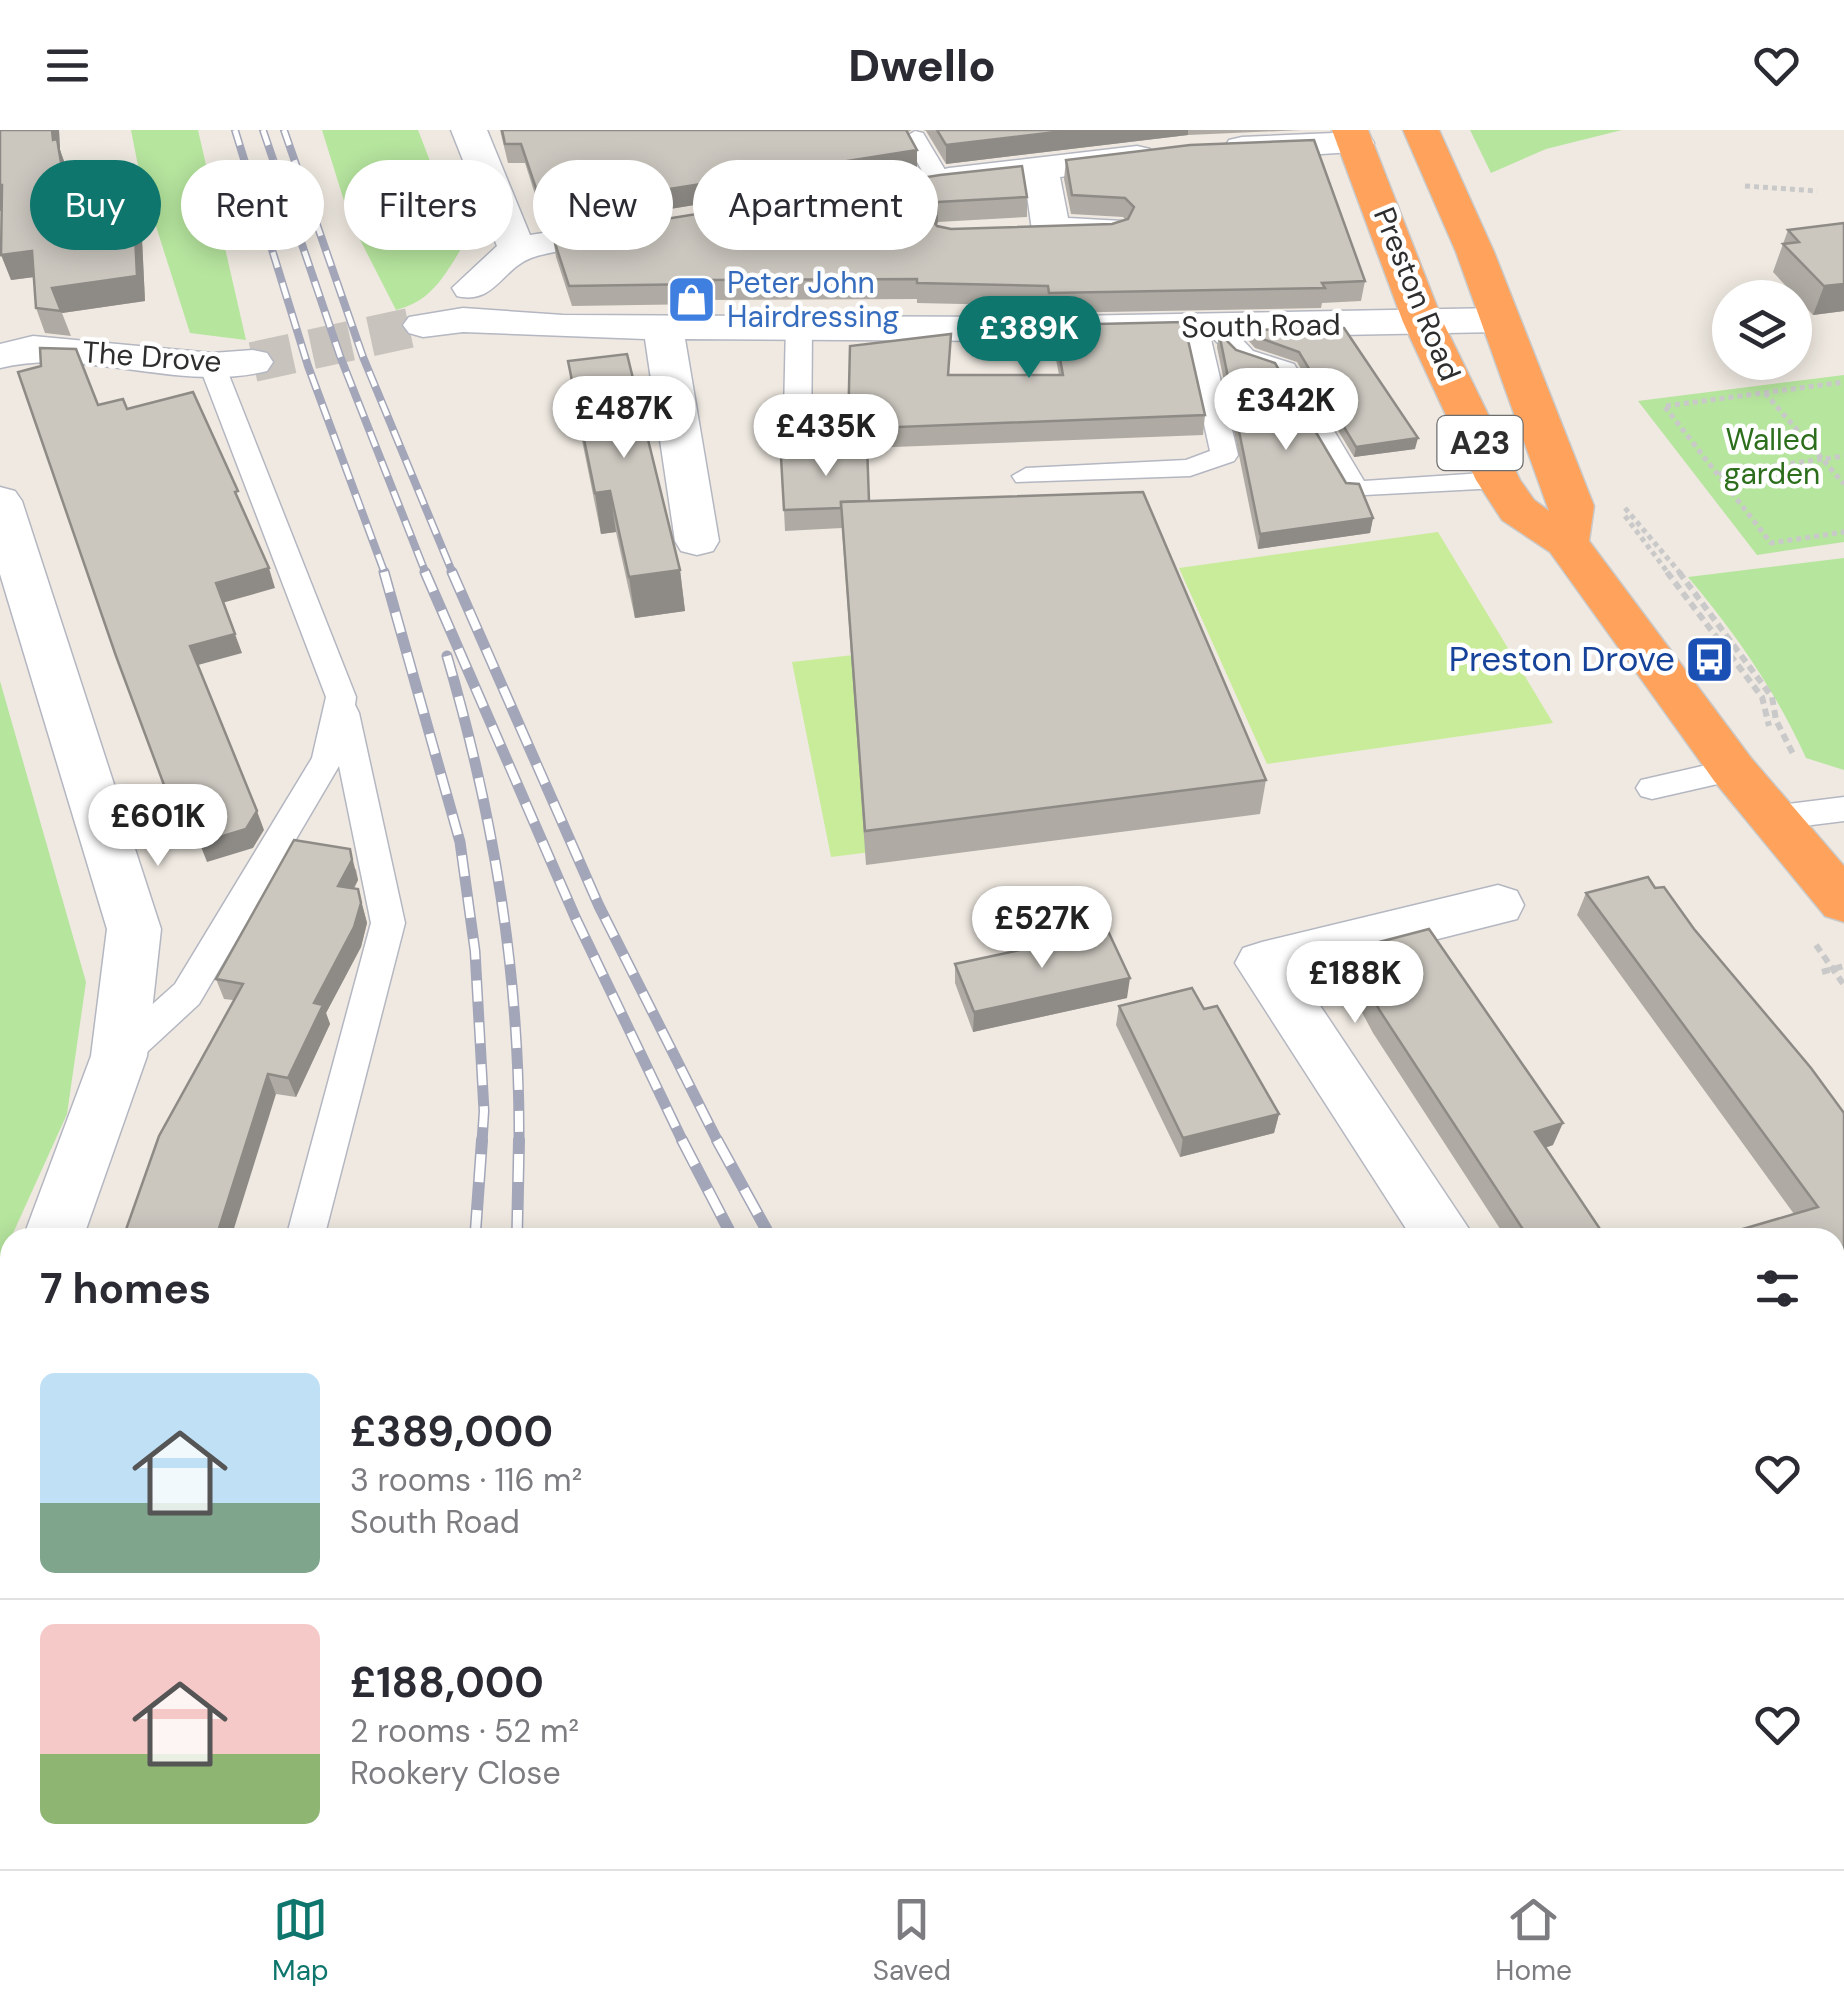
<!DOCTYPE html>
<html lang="en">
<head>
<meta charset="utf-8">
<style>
  body { margin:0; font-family:"DM Sans",sans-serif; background:#f7f7f7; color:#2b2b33; height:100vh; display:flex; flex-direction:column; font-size:38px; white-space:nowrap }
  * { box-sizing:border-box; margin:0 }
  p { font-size:32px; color:#7c7c81 }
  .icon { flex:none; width:55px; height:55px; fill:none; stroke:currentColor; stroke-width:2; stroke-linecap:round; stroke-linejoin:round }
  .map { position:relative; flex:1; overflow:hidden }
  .side { position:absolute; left:0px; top:1098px; width:1845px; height:642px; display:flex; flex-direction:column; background:#fff; border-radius:30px 30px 0 0; box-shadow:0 5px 25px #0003 }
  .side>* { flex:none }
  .hud { position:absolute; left:30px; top:30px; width:1000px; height:90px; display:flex; gap:20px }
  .controls { position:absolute; left:1712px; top:150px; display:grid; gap:20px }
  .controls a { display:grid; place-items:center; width:100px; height:100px; border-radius:50%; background:#fff; box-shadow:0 5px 25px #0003; font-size:50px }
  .price { position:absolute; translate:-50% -85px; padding:0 22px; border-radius:35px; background:#fff; color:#222; font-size:32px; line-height:65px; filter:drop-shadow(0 2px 5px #0008) }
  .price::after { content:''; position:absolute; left:50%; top:60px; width:30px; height:22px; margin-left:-15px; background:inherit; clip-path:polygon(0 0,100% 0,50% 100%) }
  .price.on { background:#0f766e; color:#fff }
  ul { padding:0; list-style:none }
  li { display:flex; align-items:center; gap:30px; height:250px; padding:0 40px }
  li+li { border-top:2px solid #e1e1e2 }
  li span { display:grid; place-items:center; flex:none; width:280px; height:200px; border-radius:15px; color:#555 }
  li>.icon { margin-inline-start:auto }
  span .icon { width:120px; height:120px; fill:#fffc; stroke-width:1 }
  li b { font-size:42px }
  h2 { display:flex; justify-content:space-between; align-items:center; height:120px; padding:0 40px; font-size:42px }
  .chip { padding:0 35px; border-radius:45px; background:#fff; box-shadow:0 5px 25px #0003; font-size:35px; line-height:90px }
  .chip.on { background:#0f766e; color:#fff }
  header { display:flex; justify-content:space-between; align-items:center; height:130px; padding:0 40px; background:#fff; font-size:45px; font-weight:800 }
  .tab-bar { display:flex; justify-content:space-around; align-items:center; height:140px; border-top:2px solid #e1e1e2; background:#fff; font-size:28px; color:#7c7c81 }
  .tab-bar a { display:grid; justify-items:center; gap:5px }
  .tab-bar .on { color:#0f766e }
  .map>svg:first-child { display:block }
</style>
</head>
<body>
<header><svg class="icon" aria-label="menu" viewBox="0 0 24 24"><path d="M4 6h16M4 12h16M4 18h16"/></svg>Dwello<svg class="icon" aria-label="heart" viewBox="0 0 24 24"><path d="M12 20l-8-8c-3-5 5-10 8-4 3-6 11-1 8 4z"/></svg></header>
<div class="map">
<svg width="1844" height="1739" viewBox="0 0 1844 1739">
  <rect width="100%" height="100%" fill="#efe9e1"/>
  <g fill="#b6e59e">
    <path d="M 131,0 L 198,0 L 246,210 L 190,203 L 140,46 Z"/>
    <path d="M 322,0 L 418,0 L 463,116 C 444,146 432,171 396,180 L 350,90 Z"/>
    <path d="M 1470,0 L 1622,0 L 1546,19 L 1491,43 Z"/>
    <path d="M 1844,245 L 1844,412 L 1757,425 L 1638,271 Z"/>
    <path d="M 1844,428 L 1844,640 L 1806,628 C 1775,560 1736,504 1688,447 Z"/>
    <path d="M 0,551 L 86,852 L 67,984 L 0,1132 Z"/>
  </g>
  <g fill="#c9ec9a">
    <path d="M 1438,402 L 1553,593 L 1267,634 L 1179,438 Z"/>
    <path d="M 1082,499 L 1146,688 L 831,727 L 792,532 Z"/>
  </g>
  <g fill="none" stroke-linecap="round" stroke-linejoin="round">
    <path stroke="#c8c4bd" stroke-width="40" stroke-dasharray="40 20" stroke-linecap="butt" d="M 253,232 L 423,195"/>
    <defs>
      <g id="lane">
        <path d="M 915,1 L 923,3 L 951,50 L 947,55 L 931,55 L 927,50 L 904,8 Z"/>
        <path d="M 799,187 L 812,195 L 811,326 L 797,334 L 783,326 L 786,195 Z"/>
        <path d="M 1217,189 L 1226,192 L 1253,221 L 1294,234 L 1364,351 L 1498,342 L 1512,350 L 1498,358 L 1346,366 L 1275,245 L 1235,231 L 1210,205 L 1238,325 L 1234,331 L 1190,346 L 1016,352 L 1012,346 L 1026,338 L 1186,330 L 1210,321 L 1183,198 L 1187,193 L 1196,190 L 1206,194 Z"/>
        <path d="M 212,227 L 225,235 L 356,567 L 355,575 L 359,583 L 405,793 L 324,1108 L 286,1108 L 371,793 L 339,636 L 199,874 L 132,936 L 119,940 L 106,936 L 101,926 L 106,916 L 175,854 L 312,628 L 326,567 L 199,235 Z"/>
        <path d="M 1733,629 L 1744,632 L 1749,640 L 1744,648 L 1652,669 L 1641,666 L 1636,658 L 1641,650 Z"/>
        <path d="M 1844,667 L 1844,691 L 1771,700 L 1760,696 L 1755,688 L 1760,680 L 1771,676 Z"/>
      </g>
      <g id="street">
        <path d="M 451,0 L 487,0 L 530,105 L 627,90 L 640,93 L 646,101 L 640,109 L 627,112 C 597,117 560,118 531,128 C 502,139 494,175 457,166 L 452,158 L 497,116 Z"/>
        <path d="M 1356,2 L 1369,5 L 1374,13 L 1369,21 L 1242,29 L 1229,26 L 1224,18 L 1229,10 L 1242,7 Z"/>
        <path d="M 1137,16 L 1150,19 L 1155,27 L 1150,35 L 1060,47 L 1068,88 L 1123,91 L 1129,99 L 1123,107 L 1051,111 L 1038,108 L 1032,100 L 1025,51 L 949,60 L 936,57 L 931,49 L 936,41 L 949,38 Z"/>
        <path d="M 463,178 L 563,185 L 1016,187 L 1499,178 L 1513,182 L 1519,190 L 1513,198 L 1499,202 L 1016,211 L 685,209 L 719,411 L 713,421 L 697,425 L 681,421 L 675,411 L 645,209 L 463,202 L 423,207 L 409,203 L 403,195 L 409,187 Z"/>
        <path d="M 33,206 L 212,223 L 253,220 L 267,223 L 273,232 L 267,241 C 179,263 87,217 0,238 L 0,214 Z"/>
        <path d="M 0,357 L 15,361 L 22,371 L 161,799 L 147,926 L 83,1108 L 23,1108 L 91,926 L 107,799 L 0,444 Z"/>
        <path d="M 1498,755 L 1517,761 L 1524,775 L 1517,789 L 1299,844 L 1475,1108 L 1412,1108 L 1235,833 L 1243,818 L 1262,812 Z"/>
        <path d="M 1844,1196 L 1844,1253 L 1835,1256 L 1835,1199 Z"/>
        <path d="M 10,1199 L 10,1279 L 0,1283 L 0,1203 Z"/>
        <path d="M 1844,1617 L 1844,1691 L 1835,1694 L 1835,1620 Z"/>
      </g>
      <path id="highway" d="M 1332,0 L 1368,0 L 1443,192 L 1520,350 L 1534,370 L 1549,381 L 1456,122 L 1403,0 L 1439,0 L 1494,122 L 1594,376 L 1589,411 L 1751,628 L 1844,736 L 1844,792 L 1825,786 L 1715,652 L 1550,422 L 1502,390 L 1476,350 L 1403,192 Z"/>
    </defs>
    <use href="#lane" stroke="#b4b7c1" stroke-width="3"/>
    <use href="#street" stroke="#b4b7c1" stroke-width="3"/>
    <use href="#highway" stroke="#c9c9c9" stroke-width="3"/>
    <g stroke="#c9c9c9" stroke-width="5" stroke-dasharray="5 4" stroke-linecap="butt">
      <path d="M 1745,56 L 1817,61"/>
      <path d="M 1765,263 L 1844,354"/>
      <path d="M 1666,276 L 1844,252"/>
      <path d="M 1665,277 L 1771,413 L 1844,402"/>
      <path d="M 1719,344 L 1844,326"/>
      <path d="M 1625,378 L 1681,444"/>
      <path d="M 1625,386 L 1669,444"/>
    </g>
    <g stroke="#c9c9c9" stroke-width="6" stroke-dasharray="8 5" stroke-linecap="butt">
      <path d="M 1667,442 L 1762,567 L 1769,596"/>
      <path d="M 1679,442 L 1772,567 L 1776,590 L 1794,626"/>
      <path d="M 1816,815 L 1844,855"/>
      <path d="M 1822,842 L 1844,836"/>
    </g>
    <use href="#lane" fill="#fff" fill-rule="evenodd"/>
    <use href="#street" fill="#fff" fill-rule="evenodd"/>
    <use href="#highway" fill="#ffa35c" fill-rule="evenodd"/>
    <defs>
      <g id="rail-far2">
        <path d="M 235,0 L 308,236 L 385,444"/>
        <path d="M 263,0 L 340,226 L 426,444"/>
        <path d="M 284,0 L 363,227 L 453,444"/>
      </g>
      <g id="rail-far1">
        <path d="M 384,442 L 460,712 L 475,821 L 484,981 L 482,1012"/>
        <path d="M 425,442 L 576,789 L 683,1012"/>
        <path d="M 452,442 L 599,776 L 718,1012"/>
        <path d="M 447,526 C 494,687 520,845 519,1012"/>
      </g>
      <g id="rail">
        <path d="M 682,1010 L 733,1108"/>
        <path d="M 717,1010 L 771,1108"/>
        <path d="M 475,1108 L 482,1010"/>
        <path d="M 517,1108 L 519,1010"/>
        <path d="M 1077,1730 L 1082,1739"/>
        <path d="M 1127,1730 L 1132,1739"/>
        <path d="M 346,1739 L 349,1730"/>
        <path d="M 391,1739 L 394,1730"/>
      </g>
    </defs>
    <use href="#rail-far2" stroke="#a3a6b8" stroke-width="8"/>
    <use href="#rail-far1" stroke="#a3a6b8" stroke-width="11"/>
    <use href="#rail" stroke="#a3a6b8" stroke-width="12"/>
    <use href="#rail-far2" stroke="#fff" stroke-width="5" stroke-dasharray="16" stroke-linecap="butt"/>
    <use href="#rail-far1" stroke="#fff" stroke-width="8" stroke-dasharray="21" stroke-linecap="butt"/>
    <use href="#rail" stroke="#fff" stroke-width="9" stroke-dasharray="28" stroke-linecap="butt"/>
  </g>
  <g fill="#afaba4">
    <path d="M 0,0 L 59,0 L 60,20 L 65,34 L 72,73 L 141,89 L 145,171 L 62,183 L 71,206 L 45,203 L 36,178 L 34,147 L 11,150 Z"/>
    <path d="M 500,0 L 912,0 L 908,2 L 917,20 L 917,39 L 546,99 L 525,33 L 508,33 Z"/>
    <path d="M 923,0 L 1302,0 L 1188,5 L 946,34 L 926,1 Z"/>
    <path d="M 1066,30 L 1365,151 L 1361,171 L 1322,173 L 1321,178 L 1048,183 L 1047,176 L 917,173 L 917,169 L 704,170 L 705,174 L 572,176 L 556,127 L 553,107 L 940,45 L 1027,67 L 1027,87 L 938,92 L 937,96 L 951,99 L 1112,94 L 1126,90 L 1123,87 L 1071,84 L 1064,49 Z"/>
    <path d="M 1844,93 L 1844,181 L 1813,185 L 1773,142 L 1788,100 Z"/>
    <path d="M 1054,195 L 1205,285 L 1203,305 L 868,318 L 869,371 L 1266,650 L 1260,684 L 866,735 L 842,398 L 785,401 L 784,380 L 816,326 L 849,317 L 848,299 L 1059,245 L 1053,214 Z"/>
    <path d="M 1344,198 L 1415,319 L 1354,327 L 1297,232 L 1255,218 L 1248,210 L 1250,200 Z"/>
    <path d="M 1219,203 L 1346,353 L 1373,388 L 1370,403 L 1258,419 L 1217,217 Z"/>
    <path d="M 568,231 L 680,440 L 685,481 L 635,488 L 616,402 L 601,404 L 574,271 Z"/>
    <path d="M 356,739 L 358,750 L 354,759 L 358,759 L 367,793 L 361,817 L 326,883 L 330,894 L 296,967 L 276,964 L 233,870 L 224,869 L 216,849 Z"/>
    <path d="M 1655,758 L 1694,799 L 1811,938 L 1838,1162 L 1794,1084 L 1577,785 L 1586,763 Z"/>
    <path d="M 1360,817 L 1553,1015 L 1545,1018 L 1606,1108 L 1506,1108 L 1373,903 L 1351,862 L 1356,844 L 1354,839 Z"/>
    <path d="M 955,834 L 1127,868 L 973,902 L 955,853 Z"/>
    <path d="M 1119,876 L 1279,984 L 1274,1003 L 1180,1027 L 1116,895 Z"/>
  </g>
  <g fill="#8e8b86">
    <path d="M 52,0 L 59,0 L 60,20 L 65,34 L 77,98 L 68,73 L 53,10 Z"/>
    <path d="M 1073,0 L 1188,0 L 1188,5 L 946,34 L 946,15 Z"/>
    <path d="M 917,20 L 917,39 L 546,99 L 543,79 Z"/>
    <path d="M 0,55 L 2,55 L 12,79 L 0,81 Z"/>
    <path d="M 133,64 L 141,89 L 145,171 L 62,183 L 52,158 Z"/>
    <path d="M 938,72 L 938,92 L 929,106 L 929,86 Z"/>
    <path d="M 32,121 L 42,146 L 11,150 L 1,125 Z"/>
    <path d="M 1844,154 L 1844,181 L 1813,185 L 1824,156 Z"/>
    <path d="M 1418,308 L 1415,319 L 1354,327 L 1356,317 Z"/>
    <path d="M 610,361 L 616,402 L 601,404 L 595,363 Z"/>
    <path d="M 1373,388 L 1370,403 L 1258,419 L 1260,404 Z"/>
    <path d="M 269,438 L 275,458 L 222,473 L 216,453 Z"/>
    <path d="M 680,440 L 685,481 L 635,488 L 629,447 Z"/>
    <path d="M 235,504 L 242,523 L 198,535 L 190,516 Z"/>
    <path d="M 257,681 L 264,700 L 253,718 L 207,732 L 200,714 L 188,717 L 180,698 Z"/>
    <path d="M 350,719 L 358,750 L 344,776 L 338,756 Z"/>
    <path d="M 358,759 L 367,793 L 361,817 L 326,883 L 330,894 L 296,967 L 288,948 L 314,873 Z"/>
    <path d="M 1130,848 L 1127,868 L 973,902 L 974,882 Z"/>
    <path d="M 268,944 L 276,964 L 231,1108 L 216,1108 Z"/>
    <path d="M 1279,984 L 1274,1003 L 1180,1027 L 1183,1008 Z"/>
    <path d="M 1563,993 L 1553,1015 L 1526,1024 L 1535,1002 Z"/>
    <path d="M 1844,1145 L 1844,1154 L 1838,1162 L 1835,1164 L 1835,1148 Z"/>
    <path d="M 1844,1490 L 1844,1501 L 1835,1506 L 1835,1494 Z"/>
    <path d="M 28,1730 L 47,1730 L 44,1739 L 25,1739 Z"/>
  </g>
  <g fill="#cbc7bf" stroke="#8e8b86" stroke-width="2.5">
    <path d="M 0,0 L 52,0 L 53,10 L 57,9 L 68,73 L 133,64 L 137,146 L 52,158 L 61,181 L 36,178 L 32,121 L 1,125 L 2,55 L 0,55 Z"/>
    <path d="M 502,0 L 906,0 L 917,20 L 543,79 L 521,14 L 505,14 Z"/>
    <path d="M 937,0 L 1073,0 L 946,15 Z"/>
    <path d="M 1314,10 L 1365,151 L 1322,153 L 1325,158 L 1049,163 L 1048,156 L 917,153 L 917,149 L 702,150 L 703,154 L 569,156 L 553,107 L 940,45 L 1022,36 L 1027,67 L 938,72 L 929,86 L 937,96 L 951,99 L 1112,94 L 1128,89 L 1134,77 L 1125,68 L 1072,65 L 1066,30 L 1190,15 Z"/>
    <path d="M 1844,93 L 1844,154 L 1824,156 L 1783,114 L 1799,112 L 1788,100 Z"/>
    <path d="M 1184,192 L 1205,285 L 848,299 L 850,216 L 951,204 L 948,245 L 1063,245 L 1054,195 Z"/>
    <path d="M 1344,198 L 1418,308 L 1356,317 L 1299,222 L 1257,207 L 1250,200 Z"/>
    <path d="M 1219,203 L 1236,220 L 1275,233 L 1346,353 L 1359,354 L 1373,388 L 1260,404 Z"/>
    <path d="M 40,218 L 76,219 L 98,275 L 123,269 L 127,279 L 193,262 L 238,361 L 235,362 L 269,438 L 216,453 L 235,504 L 190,516 L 257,681 L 246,699 L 200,713 L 194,694 L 180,698 L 116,526 L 18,242 L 41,236 Z"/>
    <path d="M 627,224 L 680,440 L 629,447 L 610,361 L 595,363 L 568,231 Z"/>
    <path d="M 867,316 L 869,371 L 841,372 L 841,378 L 784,380 L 781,327 L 816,326 L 815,318 Z"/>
    <path d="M 1143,362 L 1266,650 L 865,701 L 841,372 Z"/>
    <path d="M 294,710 L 350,719 L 352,730 L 338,756 L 358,759 L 361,773 L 354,797 L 314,873 L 323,875 L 288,948 L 268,944 L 216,1108 L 123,1108 L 159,1006 L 243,854 L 216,849 Z"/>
    <path d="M 1648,747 L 1655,758 L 1664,757 L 1694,799 L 1811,938 L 1844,983 L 1844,1127 L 1843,1127 L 1844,1130 L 1844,1145 L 1835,1148 L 1835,1108 L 1712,1108 L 1818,1077 L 1586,763 Z"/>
    <path d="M 1429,799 L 1563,993 L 1535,1002 L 1606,1108 L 1536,1108 L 1535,1105 L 1528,1107 L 1380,881 L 1357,839 L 1371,835 L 1360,817 Z"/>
    <path d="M 1108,801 L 1130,848 L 974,882 L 955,834 Z"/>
    <path d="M 1192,858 L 1204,879 L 1217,876 L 1279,984 L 1183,1008 L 1119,876 Z"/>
    <path d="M 1837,1265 L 1844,1274 L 1844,1490 L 1835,1494 L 1835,1266 Z"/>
    <path d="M 10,1431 L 10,1730 L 28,1730 L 25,1739 L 0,1739 L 0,1460 Z"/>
  </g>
  <defs>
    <symbol id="shop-square" viewBox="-11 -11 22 22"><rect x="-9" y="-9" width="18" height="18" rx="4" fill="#3f7fe0" stroke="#fff"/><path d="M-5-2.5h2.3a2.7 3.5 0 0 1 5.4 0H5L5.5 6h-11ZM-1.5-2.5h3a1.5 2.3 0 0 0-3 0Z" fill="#fff"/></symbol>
    <symbol id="bus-square" viewBox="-11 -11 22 22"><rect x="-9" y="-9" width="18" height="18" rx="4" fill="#1a4fb4" stroke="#fff"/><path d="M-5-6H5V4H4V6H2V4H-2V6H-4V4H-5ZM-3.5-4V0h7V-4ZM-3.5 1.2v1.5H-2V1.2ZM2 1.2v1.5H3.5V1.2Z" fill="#fff"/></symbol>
  </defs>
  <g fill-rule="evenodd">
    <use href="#shop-square" x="664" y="142" width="55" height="55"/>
    <use href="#bus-square" x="1682" y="502" width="55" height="55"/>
  </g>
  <g text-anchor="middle" stroke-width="9" stroke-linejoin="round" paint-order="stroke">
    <g font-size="30" fill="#366cbe" stroke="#fff" text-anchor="start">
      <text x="727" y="163">Peter John<tspan x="727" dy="34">Hairdressing</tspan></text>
    </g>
    <g font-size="30" fill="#2e2e2e" stroke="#fff">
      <text transform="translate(1417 164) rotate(68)" y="10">Preston Road</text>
      <text transform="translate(1261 196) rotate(-1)" y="10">South Road</text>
      <text transform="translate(152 227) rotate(4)" y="10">The Drove</text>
    </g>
    <g font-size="30" fill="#2c6e1b" stroke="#fff">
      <text x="1772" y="320">Walled<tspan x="1772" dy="34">garden</tspan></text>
    </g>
    <rect fill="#fff" stroke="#6d6d6d" stroke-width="2.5" x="1437.5" y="286" width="85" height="54" rx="8"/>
    <g font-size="32" font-weight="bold" fill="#2e2e2e">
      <text x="1480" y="324">A23</text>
    </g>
    <g font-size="35" fill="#164399" stroke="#fff" text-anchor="end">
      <text x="1675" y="541">Preston Drove</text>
    </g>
  </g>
</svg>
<div class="controls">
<a><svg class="icon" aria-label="layers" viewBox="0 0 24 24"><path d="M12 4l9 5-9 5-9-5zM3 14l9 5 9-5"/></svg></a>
</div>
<b class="price on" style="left:1029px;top:251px">£389K</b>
<b class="price" style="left:1286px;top:323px">£342K</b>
<b class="price" style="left:624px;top:331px">£487K</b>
<b class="price" style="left:826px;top:349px">£435K</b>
<b class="price" style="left:158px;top:739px">£601K</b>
<b class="price" style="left:1042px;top:841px">£527K</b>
<b class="price" style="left:1355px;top:896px">£188K</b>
<div class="hud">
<a class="chip on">Buy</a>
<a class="chip">Rent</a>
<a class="chip">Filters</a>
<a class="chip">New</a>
<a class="chip">Apartment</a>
</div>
<section class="side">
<h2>7 homes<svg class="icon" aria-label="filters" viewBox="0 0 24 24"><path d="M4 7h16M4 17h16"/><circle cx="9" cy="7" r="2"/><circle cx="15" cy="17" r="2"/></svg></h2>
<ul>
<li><span style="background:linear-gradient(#bfe0f5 65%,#7fa58c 0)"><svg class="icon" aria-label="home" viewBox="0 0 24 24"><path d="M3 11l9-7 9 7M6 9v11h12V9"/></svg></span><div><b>£389,000</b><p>3 rooms · 116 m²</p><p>South Road</p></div><svg class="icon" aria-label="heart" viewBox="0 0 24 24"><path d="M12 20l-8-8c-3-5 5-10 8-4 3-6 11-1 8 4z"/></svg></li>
<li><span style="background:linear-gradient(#f6c9c9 65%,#8fb573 0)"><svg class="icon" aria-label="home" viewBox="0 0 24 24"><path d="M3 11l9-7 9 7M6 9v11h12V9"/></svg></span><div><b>£188,000</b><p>2 rooms · 52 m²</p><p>Rookery Close</p></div><svg class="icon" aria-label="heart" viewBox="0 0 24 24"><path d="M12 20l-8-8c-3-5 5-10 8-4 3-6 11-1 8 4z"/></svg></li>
</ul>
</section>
</div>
<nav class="tab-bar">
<a class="on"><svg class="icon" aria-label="map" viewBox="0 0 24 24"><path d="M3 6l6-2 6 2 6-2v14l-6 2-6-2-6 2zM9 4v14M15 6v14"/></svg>Map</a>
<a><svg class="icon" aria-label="saved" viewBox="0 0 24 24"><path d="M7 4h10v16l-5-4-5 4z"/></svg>Saved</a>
<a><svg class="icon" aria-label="home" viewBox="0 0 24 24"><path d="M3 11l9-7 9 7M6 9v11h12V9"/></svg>Home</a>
</nav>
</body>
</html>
